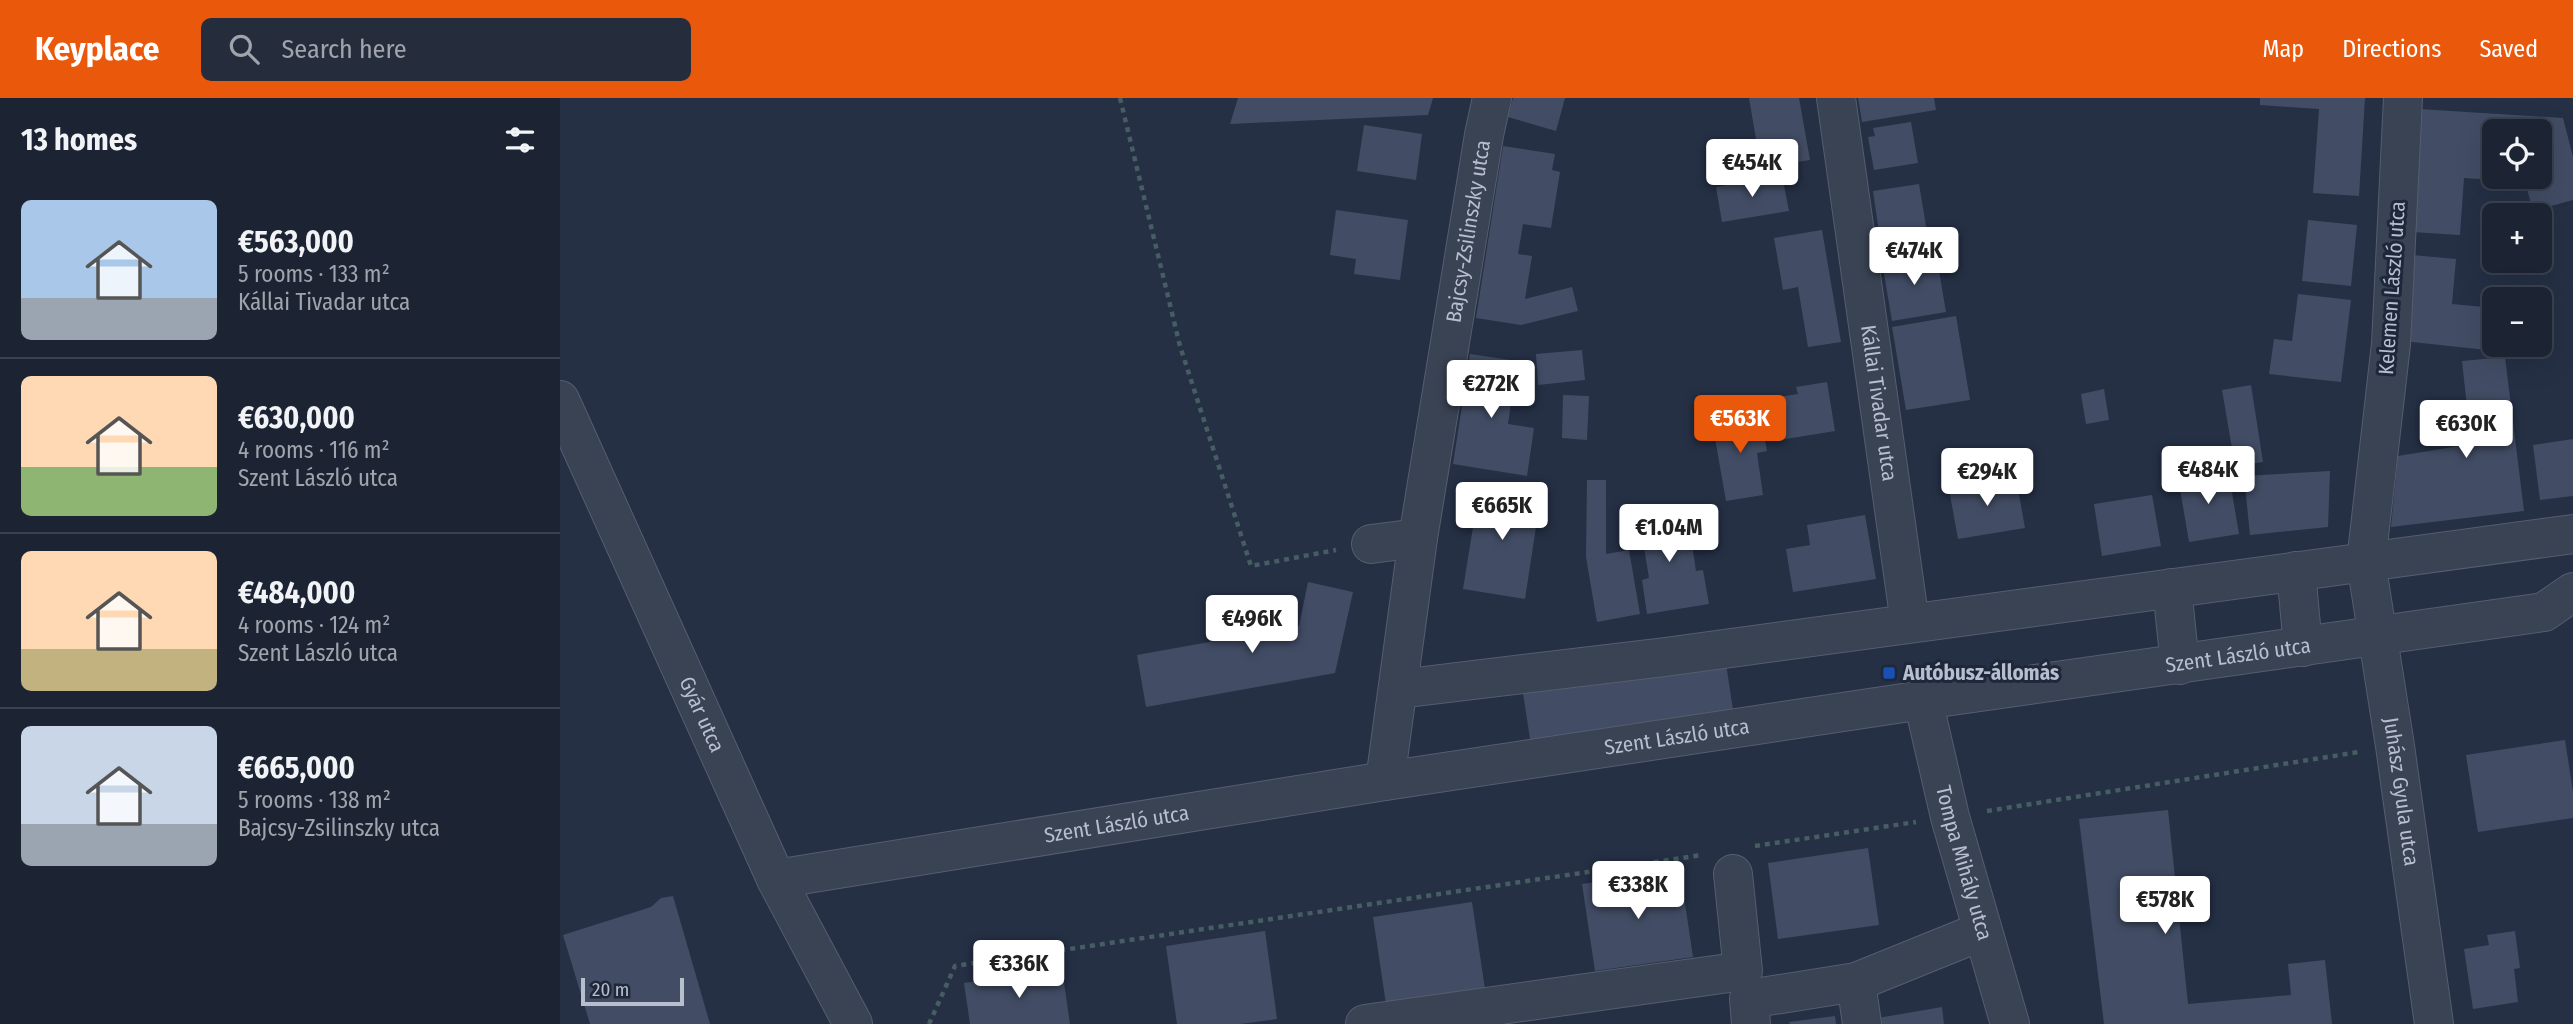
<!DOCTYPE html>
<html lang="en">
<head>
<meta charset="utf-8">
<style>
  body { margin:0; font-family:"Fira Sans Condensed",sans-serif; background:#252c3c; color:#f1f3f6; height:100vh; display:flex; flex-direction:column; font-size:26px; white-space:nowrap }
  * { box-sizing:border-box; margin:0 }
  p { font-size:23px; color:#a0a4ac }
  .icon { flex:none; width:38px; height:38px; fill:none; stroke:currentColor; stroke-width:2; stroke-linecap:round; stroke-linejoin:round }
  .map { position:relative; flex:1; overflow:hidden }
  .side { display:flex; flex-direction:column; background:#1c2434; width:560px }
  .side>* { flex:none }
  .buttons { position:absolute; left:1922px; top:21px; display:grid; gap:14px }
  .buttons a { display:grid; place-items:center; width:70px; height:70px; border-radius:10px; background:#1c2434; box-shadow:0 7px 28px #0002,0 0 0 2px #3a414f; font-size:35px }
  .scale { position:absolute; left:21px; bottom:18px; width:103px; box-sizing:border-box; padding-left:7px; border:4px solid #b7bece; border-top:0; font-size:19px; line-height:24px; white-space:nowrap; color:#b7bece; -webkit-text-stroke:5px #1e283a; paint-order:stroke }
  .price { position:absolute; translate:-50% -60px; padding:0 16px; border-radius:7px; background:#fff; color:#222; font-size:23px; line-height:46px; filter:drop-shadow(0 2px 4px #0008) }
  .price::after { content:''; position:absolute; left:50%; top:42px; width:21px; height:16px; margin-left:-10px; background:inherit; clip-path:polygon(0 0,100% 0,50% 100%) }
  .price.active { background:#ea580c; color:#fff }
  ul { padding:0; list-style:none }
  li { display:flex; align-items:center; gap:21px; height:175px; padding:0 21px }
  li+li { border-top:2px solid #3a414f }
  li span { display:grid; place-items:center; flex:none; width:196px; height:140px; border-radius:10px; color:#555 }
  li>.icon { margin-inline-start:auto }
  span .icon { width:84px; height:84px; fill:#fffc; stroke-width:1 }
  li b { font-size:30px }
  h2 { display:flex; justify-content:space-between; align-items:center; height:84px; padding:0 21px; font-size:30px }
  header { display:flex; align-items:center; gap:42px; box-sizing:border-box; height:98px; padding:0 35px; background:#ea580c; color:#fff }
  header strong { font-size:33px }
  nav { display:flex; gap:38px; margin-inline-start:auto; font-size:24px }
  .search { width:490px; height:63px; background:#252c3c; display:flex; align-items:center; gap:18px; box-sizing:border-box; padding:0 24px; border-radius:10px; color:#a0a4ac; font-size:26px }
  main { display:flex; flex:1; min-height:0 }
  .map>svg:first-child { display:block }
</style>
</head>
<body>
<header>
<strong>Keyplace</strong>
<div class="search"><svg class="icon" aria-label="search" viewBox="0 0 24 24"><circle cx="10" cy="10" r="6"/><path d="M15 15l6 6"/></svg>Search here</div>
<nav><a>Map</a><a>Directions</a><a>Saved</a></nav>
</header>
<main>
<section class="side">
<h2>13 homes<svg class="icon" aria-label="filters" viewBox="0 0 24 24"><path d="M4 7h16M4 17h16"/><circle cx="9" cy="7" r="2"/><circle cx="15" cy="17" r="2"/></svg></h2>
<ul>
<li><span style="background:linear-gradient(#a9c7e8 70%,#9aa5b1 0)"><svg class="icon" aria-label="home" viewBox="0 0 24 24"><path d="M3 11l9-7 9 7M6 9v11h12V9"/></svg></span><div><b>€563,000</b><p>5 rooms · 133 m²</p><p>Kállai Tivadar utca</p></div></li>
<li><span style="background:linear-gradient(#ffd9b3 65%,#8fb573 0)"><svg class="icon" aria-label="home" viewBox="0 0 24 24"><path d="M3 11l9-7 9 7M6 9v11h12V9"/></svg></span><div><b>€630,000</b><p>4 rooms · 116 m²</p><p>Szent László utca</p></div></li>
<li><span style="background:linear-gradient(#ffd9b3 70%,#c2b280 0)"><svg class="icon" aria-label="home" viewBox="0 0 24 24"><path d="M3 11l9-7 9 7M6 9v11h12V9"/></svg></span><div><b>€484,000</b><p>4 rooms · 124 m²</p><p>Szent László utca</p></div></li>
<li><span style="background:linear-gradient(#c9d6e8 70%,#9aa5b1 0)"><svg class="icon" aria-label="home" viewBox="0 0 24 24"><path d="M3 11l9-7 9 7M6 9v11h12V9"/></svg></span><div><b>€665,000</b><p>5 rooms · 138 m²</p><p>Bajcsy-Zsilinszky utca</p></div></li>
</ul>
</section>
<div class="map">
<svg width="2013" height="926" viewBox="0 0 2013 926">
  <rect width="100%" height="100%" fill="#253045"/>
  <g fill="#424d65" fill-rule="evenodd">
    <path d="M 678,0 L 873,0 L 868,17 L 670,26 Z"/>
    <path d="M 953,0 L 1005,0 L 996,33 L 948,19 Z"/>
    <path d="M 1189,0 L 1239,0 L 1250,62 L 1201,70 Z"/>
    <path d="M 1298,0 L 1374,0 L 1376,12 L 1302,24 Z"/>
    <path d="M 1700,0 L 1805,0 L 1799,98 L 1753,95 L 1759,11 L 1700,7 Z"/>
    <path d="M 1859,11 L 2003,20 L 2013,59 L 2013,102 L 1973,113 L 1965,84 L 1904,80 L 1900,137 L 1852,134 ZM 1934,33 L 1979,33 L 1979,79 L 1934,79 Z"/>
    <path d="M 1351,24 L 1358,65 L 1314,72 L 1308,39 L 1315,38 L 1313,30 Z"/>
    <path d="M 804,27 L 862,36 L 856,82 L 797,73 Z"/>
    <path d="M 943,48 L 995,56 L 992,72 L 1000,74 L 991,130 L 963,126 L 958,156 L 972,158 L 965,201 L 1012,189 L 1018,213 L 961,227 L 916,220 Z"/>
    <path d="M 1222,77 L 1229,113 L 1162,124 L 1156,89 Z"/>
    <path d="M 1359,86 L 1368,140 L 1321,148 L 1313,93 Z"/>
    <path d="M 776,112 L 848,122 L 840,182 L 794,176 L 796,161 L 770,157 Z"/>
    <path d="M 1748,122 L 1797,127 L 1791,188 L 1742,183 Z"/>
    <path d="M 1262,132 L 1281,244 L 1248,249 L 1238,189 L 1223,192 L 1214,140 Z"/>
    <path d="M 1376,155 L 1386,214 L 1332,223 L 1322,164 Z"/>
    <path d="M 1852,157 L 1896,161 L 1892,206 L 1934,210 L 1936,253 L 1843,243 Z"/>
    <path d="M 1738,196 L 1791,202 L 1781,284 L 1709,276 L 1714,241 L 1732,243 Z"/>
    <path d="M 1396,218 L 1410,302 L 1346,312 L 1332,229 Z"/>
    <path d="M 1022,252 L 1025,282 L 978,287 L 976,256 Z"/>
    <path d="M 910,256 L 957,263 L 948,326 L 974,330 L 967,378 L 893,366 Z"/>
    <path d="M 1945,259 L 1964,413 L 1831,429 L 1838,358 L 1911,346 L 1902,263 Z"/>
    <path d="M 1267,284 L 1275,333 L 1214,343 L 1207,301 L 1238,296 L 1236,289 Z"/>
    <path d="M 1691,287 L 1703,364 L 1675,368 L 1662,292 Z"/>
    <path d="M 1544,291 L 1549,322 L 1526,326 L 1521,296 Z"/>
    <path d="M 1003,297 L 1029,298 L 1027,342 L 1002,340 Z"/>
    <path d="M 1200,316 L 1207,353 L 1197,355 L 1203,397 L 1166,403 L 1152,323 Z"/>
    <path d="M 2013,341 L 2013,398 L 1980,402 L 1973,347 Z"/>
    <path d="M 1668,371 L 1679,436 L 1629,444 L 1618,379 Z"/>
    <path d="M 1770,373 L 1768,429 L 1690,437 L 1684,378 Z"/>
    <path d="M 1456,380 L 1465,430 L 1398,441 L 1389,391 Z"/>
    <path d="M 1027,382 L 1046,382 L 1046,456 L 1069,452 L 1080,516 L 1037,524 L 1026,459 Z"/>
    <path d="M 920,386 L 981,396 L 965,501 L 903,491 Z"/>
    <path d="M 1592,397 L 1601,448 L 1542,458 L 1534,406 Z"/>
    <path d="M 1115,407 L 1121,448 L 1132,446 L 1136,473 L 1143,472 L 1149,506 L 1087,516 L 1082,482 L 1089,480 L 1078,413 Z"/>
    <path d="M 1305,417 L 1316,481 L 1233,494 L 1226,451 L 1250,447 L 1247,427 Z"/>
    <path d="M 748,484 L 793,494 L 775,575 L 586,609 L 577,557 L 739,528 Z"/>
    <path d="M 1166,566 L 1175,625 L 972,654 L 963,595 Z"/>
    <path d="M 2005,642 L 2013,694 L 2013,720 L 1918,734 L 1906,657 Z"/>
    <path d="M 1608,712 L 1628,906 L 1731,897 L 1728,866 L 1765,862 L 1772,926 L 1544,926 L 1519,721 Z"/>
    <path d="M 1308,750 L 1319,827 L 1218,841 L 1208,765 Z"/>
    <path d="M 1120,772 L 1133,859 L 1035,873 L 1022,786 Z"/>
    <path d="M 113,798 L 150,926 L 30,926 L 3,837 L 91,809 L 101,800 Z"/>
    <path d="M 912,804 L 925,891 L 826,906 L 813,819 Z"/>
    <path d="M 705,833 L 717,921 L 680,926 L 617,926 L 606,848 Z"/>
    <path d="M 1955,833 L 1960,870 L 1954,871 L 1958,904 L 1913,911 L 1904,851 L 1929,847 L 1927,837 Z"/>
    <path d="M 502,871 L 510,926 L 410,926 L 404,885 Z"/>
    <path d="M 1382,909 L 1384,926 L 1319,926 L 1318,920 Z"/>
    <path d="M 1275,918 L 1276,926 L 1230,926 L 1229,924 Z"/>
  </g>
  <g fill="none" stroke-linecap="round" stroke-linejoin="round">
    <defs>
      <g id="minor">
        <path id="s1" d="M 1276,0 L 1350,525"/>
        <path id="s2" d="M 1843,0 L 1831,246 L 1806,464 L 1835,648 L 1874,926"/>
        <path id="s3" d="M 0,302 L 216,781 L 293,926"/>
        <path d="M 811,446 L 858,440"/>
        <path d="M 1736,473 L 1743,549"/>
        <path d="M 1612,490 L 1620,567"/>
        <path d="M 839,591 L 1105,559 L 2013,436"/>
        <path id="s4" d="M 1363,602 L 1390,719 L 1450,926"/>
        <path id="s5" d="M 825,683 L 858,440 L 924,37 L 932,0"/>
        <path id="s6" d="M 216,781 L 825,683 L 1363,602 L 1984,514 L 2013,494"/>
        <path d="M 1296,884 L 1302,926"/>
        <path d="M 805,926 L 1183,873 L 1173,776"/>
        <path d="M 1191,926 L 1189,901 L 1296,884 L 1422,833"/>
      </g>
    </defs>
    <use href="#minor" stroke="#555e6f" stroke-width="40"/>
    <g stroke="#465d62" stroke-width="4.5" stroke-dasharray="5 5" stroke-linecap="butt">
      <path d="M 560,0 L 620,248 L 691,468 L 776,452"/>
      <path d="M 1427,713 L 1799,654"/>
      <path d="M 1195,748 L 1356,724"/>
      <path d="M 369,926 L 395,868 L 1142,757"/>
    </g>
    <use href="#minor" stroke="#3a4354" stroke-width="38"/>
  </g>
  <rect fill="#1a4fb4" stroke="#1e283a" stroke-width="2.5" x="1322" y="568" width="14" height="14" rx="3.5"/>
  <g text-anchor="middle" stroke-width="6" stroke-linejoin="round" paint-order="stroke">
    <g font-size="21" fill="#b7bece" stroke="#1e283a">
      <text dy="7" stroke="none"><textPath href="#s5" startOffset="556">Bajcsy-Zsilinszky utca</textPath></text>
      <text transform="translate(1832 190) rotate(-86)" y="7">Kelemen László utca</text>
      <text dy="7" stroke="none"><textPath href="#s1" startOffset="308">Kállai Tivadar utca</textPath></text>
      <text dy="7" stroke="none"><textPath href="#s6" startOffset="1479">Szent László utca</textPath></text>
      <text dy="7" stroke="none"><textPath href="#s3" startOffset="345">Gyár utca</textPath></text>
      <text dy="7" stroke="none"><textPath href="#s6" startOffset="912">Szent László utca</textPath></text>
      <text dy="7" stroke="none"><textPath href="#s2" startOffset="698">Juhász Gyula utca</textPath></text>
      <text dy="7" stroke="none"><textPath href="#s6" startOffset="345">Szent László utca</textPath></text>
      <text dy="7" stroke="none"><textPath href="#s4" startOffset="168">Tompa Mihály utca</textPath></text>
    </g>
    <g font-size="21" font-weight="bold" fill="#b7bece" stroke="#1e283a" text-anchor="start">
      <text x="1343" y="582">Autóbusz-állomás</text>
    </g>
  </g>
</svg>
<div class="buttons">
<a><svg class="icon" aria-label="locate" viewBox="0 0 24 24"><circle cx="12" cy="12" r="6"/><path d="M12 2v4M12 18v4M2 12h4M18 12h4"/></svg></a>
<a>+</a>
<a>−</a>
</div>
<div class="scale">20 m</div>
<b class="price" style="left:1192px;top:101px">€454K</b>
<b class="price" style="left:1354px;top:189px">€474K</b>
<b class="price" style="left:931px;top:322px">€272K</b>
<b class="price active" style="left:1180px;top:357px">€563K</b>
<b class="price" style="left:1906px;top:362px">€630K</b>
<b class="price" style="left:1648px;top:408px">€484K</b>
<b class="price" style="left:1427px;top:410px">€294K</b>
<b class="price" style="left:942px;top:444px">€665K</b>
<b class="price" style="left:1109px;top:466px">€1.04M</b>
<b class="price" style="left:692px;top:557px">€496K</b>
<b class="price" style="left:1078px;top:823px">€338K</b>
<b class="price" style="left:1605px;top:838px">€578K</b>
<b class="price" style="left:459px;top:902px">€336K</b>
</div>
</main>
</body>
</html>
